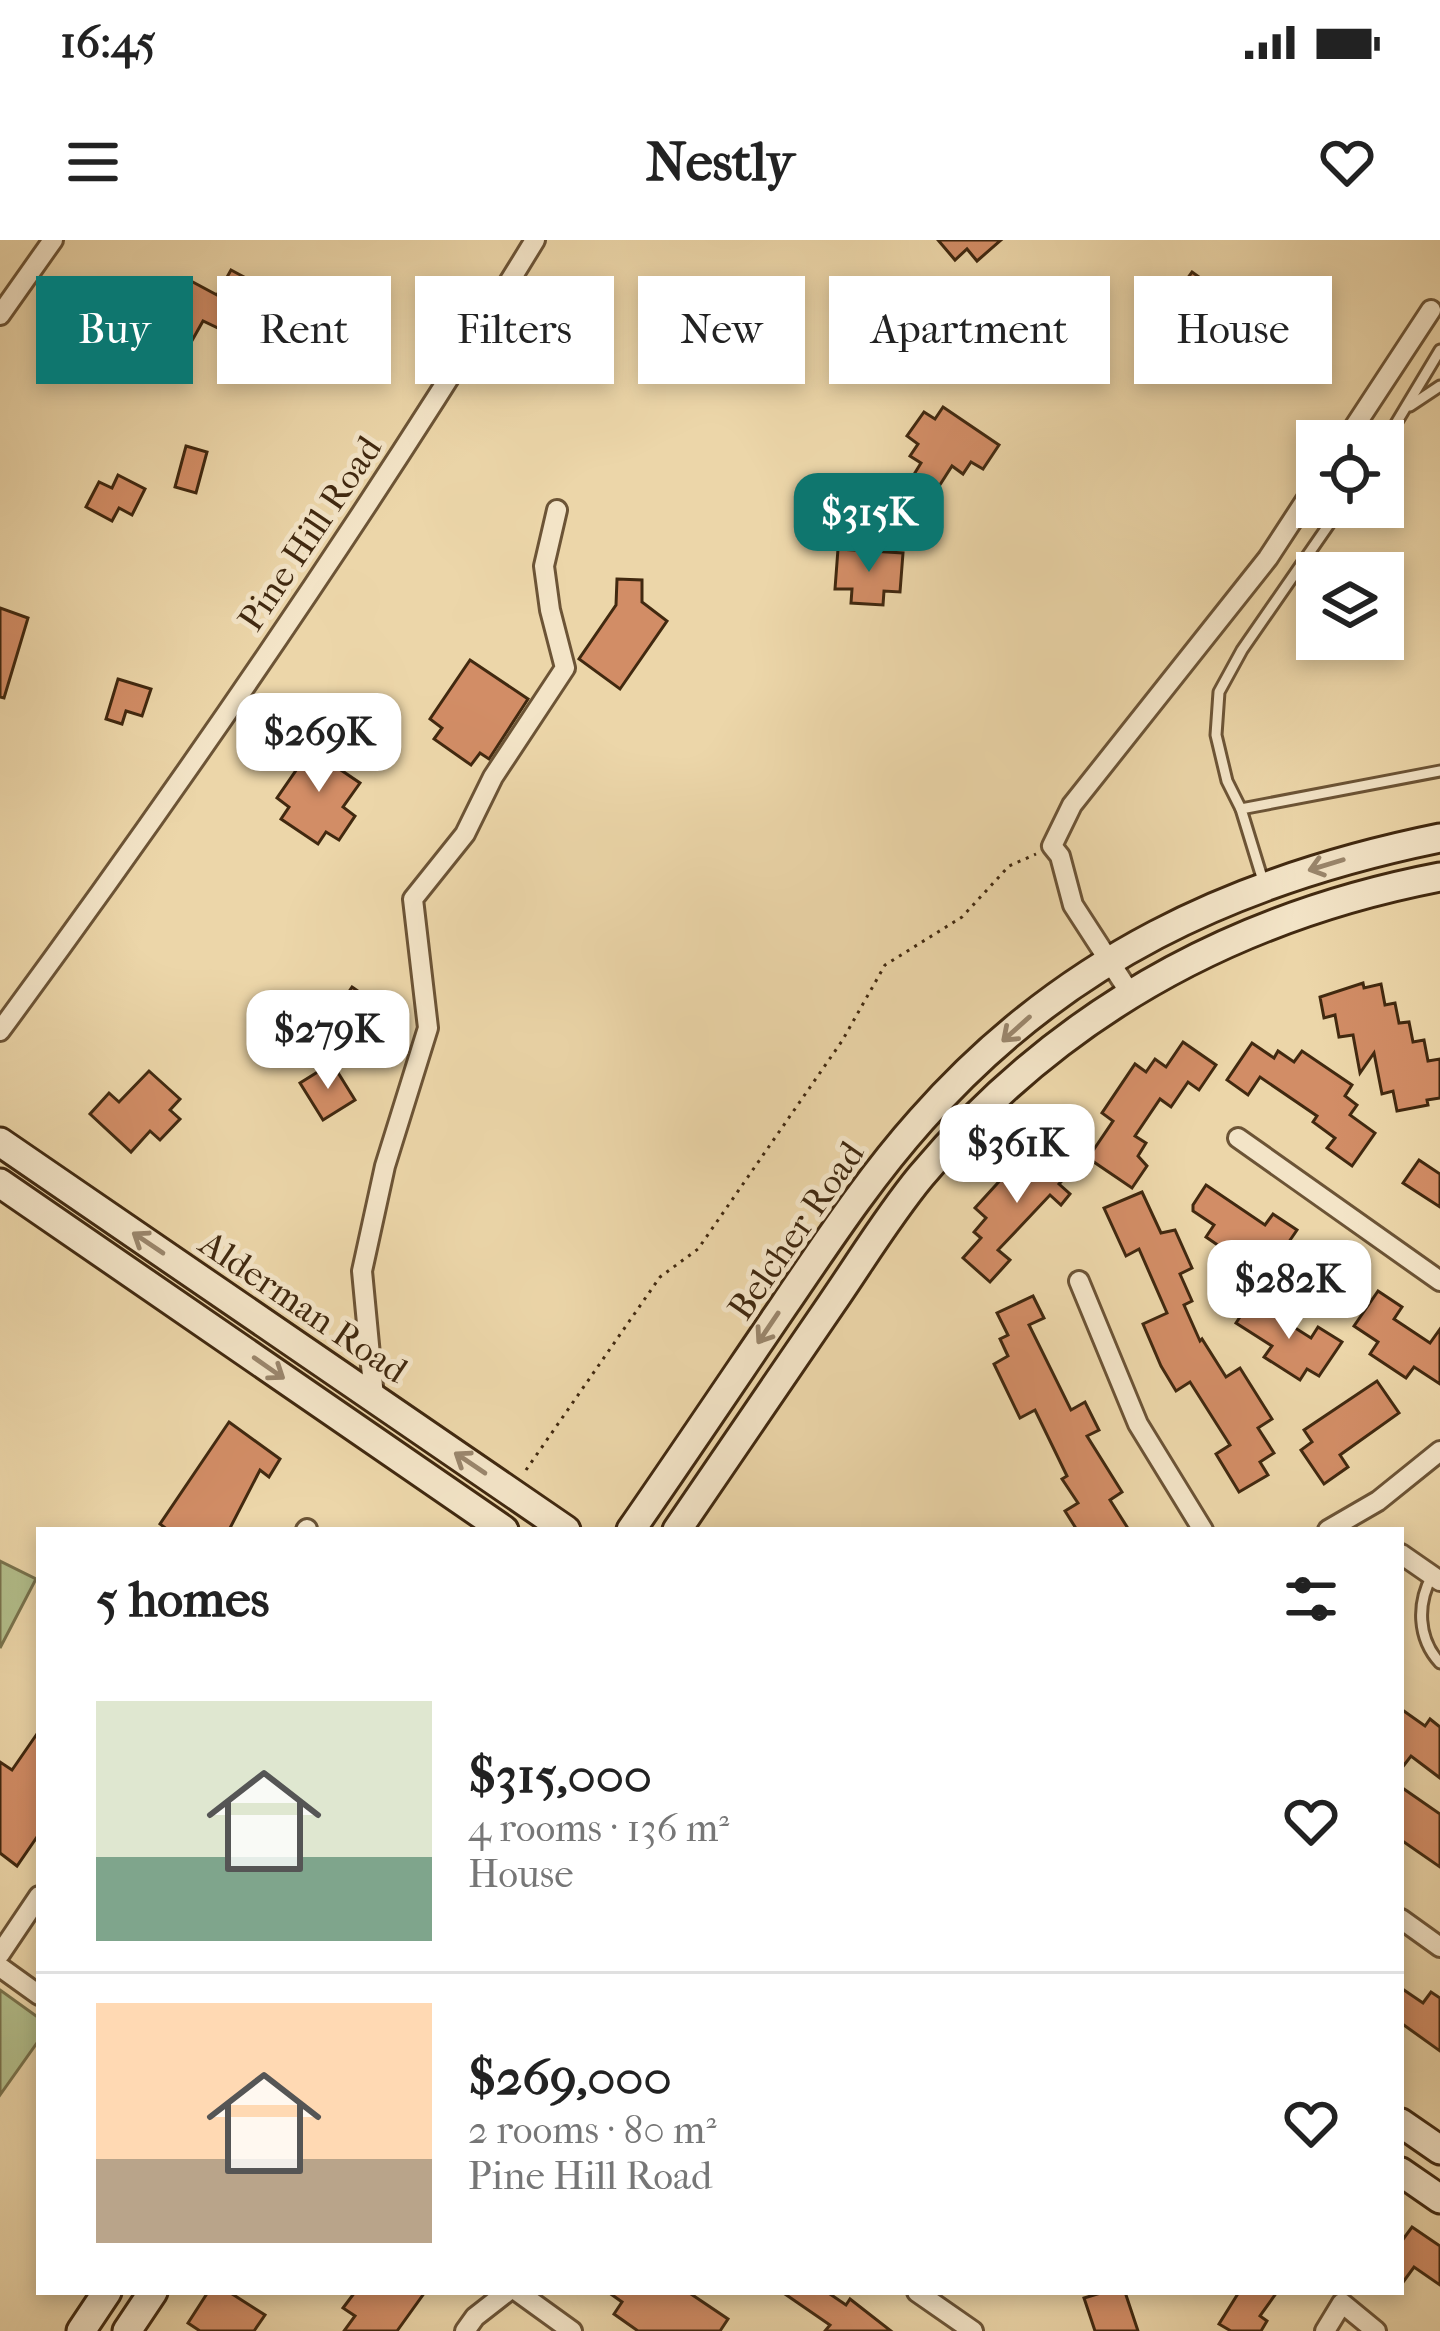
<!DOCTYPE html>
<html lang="en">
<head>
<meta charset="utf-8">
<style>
  body { margin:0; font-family:"IM FELL French Canon",serif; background:#f2f2f2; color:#222; height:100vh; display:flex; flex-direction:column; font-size:45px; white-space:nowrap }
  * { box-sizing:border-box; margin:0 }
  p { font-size:39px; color:#767676 }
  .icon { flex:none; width:66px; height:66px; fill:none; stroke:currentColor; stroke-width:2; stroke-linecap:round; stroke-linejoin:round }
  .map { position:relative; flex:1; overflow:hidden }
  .side { position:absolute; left:36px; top:1287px; width:1368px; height:768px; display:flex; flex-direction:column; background:#fff; border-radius:0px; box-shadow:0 6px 18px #0003 }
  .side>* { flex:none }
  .top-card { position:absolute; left:36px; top:36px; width:1368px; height:108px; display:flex; gap:24px }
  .buttons { position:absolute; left:1296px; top:180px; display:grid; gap:24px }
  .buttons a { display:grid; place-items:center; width:108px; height:108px; border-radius:0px; background:#fff; box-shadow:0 6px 18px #0003; font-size:60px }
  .price { position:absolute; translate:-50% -102px; padding:0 27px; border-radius:24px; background:#fff; color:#222; font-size:39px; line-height:78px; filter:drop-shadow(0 3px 6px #0008) }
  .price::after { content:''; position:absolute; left:50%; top:72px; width:36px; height:27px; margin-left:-18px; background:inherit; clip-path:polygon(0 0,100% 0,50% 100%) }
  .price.current { background:#0f766e; color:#fff }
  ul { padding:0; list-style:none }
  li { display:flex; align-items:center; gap:36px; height:300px; padding:0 60px }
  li+li { border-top:3px solid #e0e0e0 }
  li span { display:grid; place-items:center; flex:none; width:336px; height:240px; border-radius:0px; color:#555 }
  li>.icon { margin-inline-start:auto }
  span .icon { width:144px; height:144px; fill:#fffc; stroke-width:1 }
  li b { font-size:51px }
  h2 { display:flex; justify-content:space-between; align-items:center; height:144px; padding:0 60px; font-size:51px }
  .tag { padding:0 42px; border-radius:0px; background:#fff; box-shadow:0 6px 18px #0003; font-size:42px; line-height:108px }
  .tag.current { background:#0f766e; color:#fff }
  .status { display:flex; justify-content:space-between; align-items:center; height:84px; padding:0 60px; background:#fff; direction:ltr }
  .status svg { height:33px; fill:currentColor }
  header { display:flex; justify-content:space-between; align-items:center; height:156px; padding:0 60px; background:#fff; font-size:54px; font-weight:700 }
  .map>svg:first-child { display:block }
</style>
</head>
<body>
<div class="status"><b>16:45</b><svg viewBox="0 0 49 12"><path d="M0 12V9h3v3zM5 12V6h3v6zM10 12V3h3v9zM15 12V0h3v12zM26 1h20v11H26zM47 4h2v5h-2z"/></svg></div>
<header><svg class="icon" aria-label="menu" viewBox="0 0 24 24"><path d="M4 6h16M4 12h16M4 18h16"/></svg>Nestly<svg class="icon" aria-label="heart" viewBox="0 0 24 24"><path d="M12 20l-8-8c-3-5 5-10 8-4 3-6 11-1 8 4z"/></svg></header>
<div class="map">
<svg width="1440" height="2091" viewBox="0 0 1440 2091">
  <rect width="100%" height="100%" fill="#ecd6a9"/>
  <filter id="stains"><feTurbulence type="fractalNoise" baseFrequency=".00167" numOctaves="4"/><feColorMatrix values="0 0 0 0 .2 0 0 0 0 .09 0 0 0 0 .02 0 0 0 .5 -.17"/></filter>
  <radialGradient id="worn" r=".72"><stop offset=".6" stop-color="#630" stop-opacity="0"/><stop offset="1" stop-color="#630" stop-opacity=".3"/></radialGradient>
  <g fill="#b3bf8c" stroke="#7a744e" stroke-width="3">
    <path d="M 0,1321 L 36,1339 L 0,1408 Z"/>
    <path d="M 0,1750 L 39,1778 L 39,1800 L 0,1855 Z"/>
  </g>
  <g fill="#d28d66" stroke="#412910" stroke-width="3">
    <path d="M 938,0 L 1001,0 L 977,21 L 967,9 L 955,20 Z"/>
    <path d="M 231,30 L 259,45 L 245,71 L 232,63 L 218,88 L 203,81 L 189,106 L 161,90 L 189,40 L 217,55 Z"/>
    <path d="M 1192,32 L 1206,42 L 1178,82 L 1163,72 Z"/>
    <path d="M 943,167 L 999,205 L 983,229 L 971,222 L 963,234 L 952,226 L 936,251 L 913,236 L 921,223 L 910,216 L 918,204 L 907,196 L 924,172 L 935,179 Z"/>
    <path d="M 186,206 L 207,212 L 196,253 L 175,247 Z"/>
    <path d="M 118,235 L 145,249 L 132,275 L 119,268 L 112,281 L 86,267 L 99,242 L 112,248 Z"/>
    <path d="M 838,309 L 903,313 L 900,352 L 884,351 L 883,365 L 851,363 L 852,349 L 835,349 Z"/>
    <path d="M 617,339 L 642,340 L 642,362 L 667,381 L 620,449 L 579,419 L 616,365 Z"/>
    <path d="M 0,368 L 28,378 L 4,458 L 0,457 Z"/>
    <path d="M 470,420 L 528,459 L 489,519 L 480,513 L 471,525 L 434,499 L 442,488 L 430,479 Z"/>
    <path d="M 118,439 L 151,449 L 142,476 L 126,471 L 122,484 L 106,479 Z"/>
    <path d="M 319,497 L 343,514 L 335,526 L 360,543 L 343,567 L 355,576 L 339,600 L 326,592 L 318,604 L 281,579 L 289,567 L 277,558 Z"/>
    <path d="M 1363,743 L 1364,748 L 1381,744 L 1385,765 L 1395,763 L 1399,783 L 1409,782 L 1413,802 L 1424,800 L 1428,821 L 1440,819 L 1440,858 L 1427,860 L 1428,865 L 1397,871 L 1393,851 L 1382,854 L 1374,813 L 1360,833 L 1353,795 L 1339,797 L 1335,775 L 1324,778 L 1320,757 Z"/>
    <path d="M 352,747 L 378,765 L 386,753 L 399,762 L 391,774 L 404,782 L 388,806 L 375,797 L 359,821 L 333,803 L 341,792 L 328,783 Z"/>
    <path d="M 1183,802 L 1216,825 L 1199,850 L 1188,842 L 1171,867 L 1160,859 L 1135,896 L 1146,903 L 1138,916 L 1147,926 L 1132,948 L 1088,918 L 1113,881 L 1102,873 L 1135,824 L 1146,832 L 1155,819 L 1166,827 Z"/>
    <path d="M 1252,803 L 1274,818 L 1278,811 L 1294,822 L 1302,811 L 1352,845 L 1345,856 L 1357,865 L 1350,875 L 1375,893 L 1352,926 L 1327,908 L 1335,898 L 1313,882 L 1317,876 L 1260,837 L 1248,855 L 1227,840 Z"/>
    <path d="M 332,823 L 355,860 L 323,880 L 300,843 Z"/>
    <path d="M 149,831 L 180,859 L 170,870 L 180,879 L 160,900 L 150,891 L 131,912 L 90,874 L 109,853 L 119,862 Z"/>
    <path d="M 1057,901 L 1080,922 L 1059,944 L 1070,954 L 1061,965 L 1050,955 L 1018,989 L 998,1010 L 1010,1020 L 990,1042 L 963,1018 L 981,998 L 974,992 L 986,978 L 975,968 L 1015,924 L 1027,934 Z"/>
    <path d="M 1419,920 L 1440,934 L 1440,967 L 1403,943 Z"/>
    <path d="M 1206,945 L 1265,985 L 1273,974 L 1297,990 L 1273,1025 L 1249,1009 L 1241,1021 L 1206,997 L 1214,985 L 1193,971 L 1193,965 Z"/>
    <path d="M 1142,952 L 1161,993 L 1175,990 L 1192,1028 L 1180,1034 L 1192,1061 L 1184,1065 L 1200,1101 L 1202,1099 L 1226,1137 L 1240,1128 L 1272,1179 L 1258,1188 L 1274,1213 L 1260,1222 L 1268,1235 L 1239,1252 L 1216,1214 L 1230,1205 L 1190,1142 L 1176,1151 L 1161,1126 L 1143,1084 L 1167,1073 L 1139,1009 L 1126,1016 L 1104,968 Z"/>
    <path d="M 1378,1051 L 1402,1067 L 1394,1079 L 1430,1103 L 1440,1089 L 1440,1144 L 1414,1127 L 1406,1138 L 1370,1114 L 1378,1102 L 1354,1086 Z"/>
    <path d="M 1033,1056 L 1044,1078 L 1029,1085 L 1071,1170 L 1085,1162 L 1099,1190 L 1087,1196 L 1122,1252 L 1110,1260 L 1129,1290 L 1077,1290 L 1065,1271 L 1078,1263 L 1062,1239 L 1067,1236 L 1035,1170 L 1020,1178 L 994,1124 L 1008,1116 L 1000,1099 L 1008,1095 L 997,1073 Z"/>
    <path d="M 1251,1060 L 1311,1098 L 1318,1087 L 1342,1102 L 1319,1136 L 1307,1129 L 1300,1140 L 1264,1117 L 1272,1106 L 1236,1083 Z"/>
    <path d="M 1377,1141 L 1399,1173 L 1340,1215 L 1348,1227 L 1324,1244 L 1301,1210 L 1312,1202 L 1304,1190 Z"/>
    <path d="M 229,1182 L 280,1219 L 269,1237 L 260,1230 L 229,1290 L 168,1290 L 160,1284 Z"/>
    <path d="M 1401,1469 L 1425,1486 L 1430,1479 L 1440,1487 L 1440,1538 L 1411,1516 L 1401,1529 Z"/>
    <path d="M 39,1491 L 39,1594 L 17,1626 L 0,1613 L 0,1522 L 12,1530 Z"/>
    <path d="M 1401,1547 L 1440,1574 L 1440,1627 L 1401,1600 Z"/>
    <path d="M 1401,1748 L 1423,1763 L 1431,1752 L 1440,1758 L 1440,1811 L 1401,1783 Z"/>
    <path d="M 1412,1987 L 1440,2006 L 1440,2045 L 1414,2027 L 1401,2045 L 1401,2002 Z"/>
    <path d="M 208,2052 L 229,2052 L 265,2075 L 254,2091 L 200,2091 L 188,2083 Z"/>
    <path d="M 355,2052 L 425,2052 L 397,2091 L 344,2091 L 355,2076 L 343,2068 Z"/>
    <path d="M 608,2052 L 688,2052 L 728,2079 L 720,2091 L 638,2091 L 614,2074 L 622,2062 Z"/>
    <path d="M 782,2052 L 827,2052 L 846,2065 L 850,2059 L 891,2091 L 825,2091 L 830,2085 Z"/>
    <path d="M 1104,2052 L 1125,2052 L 1138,2091 L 1095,2091 L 1084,2058 Z"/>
    <path d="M 1239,2052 L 1277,2052 L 1260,2076 L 1267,2081 L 1261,2091 L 1231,2091 L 1219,2084 Z"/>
  </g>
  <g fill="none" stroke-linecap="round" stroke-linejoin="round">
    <defs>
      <g id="service">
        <path d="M 1410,166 L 1440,146"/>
        <path d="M 1383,205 L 1440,110"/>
        <path d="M 1241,569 L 1227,541 L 1216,495 L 1219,452 L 1242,410 L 1341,267"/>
        <path d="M 1264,644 L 1241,569 L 1440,531"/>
        <path d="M 1432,1336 C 1417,1363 1417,1398 1440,1423"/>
      </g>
      <g id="minor">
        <path d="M 0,75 L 53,0"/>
        <path d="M 1345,201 L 1431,70"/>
        <path d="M 1130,753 L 1073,665 L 1060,616 L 1052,606 L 1072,565 L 1268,318 L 1317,243"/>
        <path d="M 0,791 C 189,534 369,272 535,0"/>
        <path d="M 1238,898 L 1440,1041"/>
        <path d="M 1079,1041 L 1138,1184 L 1203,1290"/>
        <path d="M 374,1157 L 362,1031 L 385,926 L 428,788 L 413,659 L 465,594 L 493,537 L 565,428 L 550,370 L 544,326 L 557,270"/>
        <path d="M 306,1290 L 307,1289"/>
        <path d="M 1328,1290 L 1378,1261 L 1440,1211"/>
        <path d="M 1401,1314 L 1440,1341"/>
        <path d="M 1401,1679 L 1440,1707"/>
        <path d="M 0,1714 L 39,1656"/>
        <path d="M 0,1727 L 39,1755"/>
        <path d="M 518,2052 L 572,2091"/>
        <path d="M 917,2052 L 973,2091"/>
        <path d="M 465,2091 L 475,2077 L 507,2052"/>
        <path d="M 1325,2091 L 1342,2063 L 1376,2091"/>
      </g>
      <g id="secondary">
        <path d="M 0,902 L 566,1290"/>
        <path d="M 0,943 L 504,1290"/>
        <path d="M 631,1290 C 683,1215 734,1139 785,1064 C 828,1001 870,937 921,880 C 1062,720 1234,640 1440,598"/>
        <path d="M 677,1290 C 729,1214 780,1139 832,1063 C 861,1021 888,976 921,936 C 1058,773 1232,677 1440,637"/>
        <path d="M 1401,1883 L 1440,1910"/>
        <path d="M 1401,1932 L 1440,1959"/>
        <path d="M 81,2091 L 107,2052"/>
        <path d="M 127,2091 L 153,2052"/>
      </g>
    </defs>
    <use href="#service" stroke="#6c5436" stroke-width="15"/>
    <use href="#minor" stroke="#6c5436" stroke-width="24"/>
    <use href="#secondary" stroke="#412910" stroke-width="33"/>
    <path stroke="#412910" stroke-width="3" stroke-dasharray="3 6" stroke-linecap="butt" d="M 526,1230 L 660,1037 L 698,1009 L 842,801 L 885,725 L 962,677 L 1009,626 L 1036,614"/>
    <use href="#service" stroke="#f3e4c7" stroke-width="9"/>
    <use href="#minor" stroke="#f3e4c7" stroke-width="18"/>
    <use href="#secondary" stroke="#f3e4c7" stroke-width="27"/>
  </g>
  <defs><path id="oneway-shaft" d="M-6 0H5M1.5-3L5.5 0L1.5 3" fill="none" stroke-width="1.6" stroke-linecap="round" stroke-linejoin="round" transform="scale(3)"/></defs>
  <g stroke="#9a866c">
    <use href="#oneway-shaft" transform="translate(1326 625) rotate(163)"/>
    <use href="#oneway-shaft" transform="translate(1016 789) rotate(138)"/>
    <use href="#oneway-shaft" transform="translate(148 1003) rotate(-146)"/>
    <use href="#oneway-shaft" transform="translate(768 1088) rotate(124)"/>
    <use href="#oneway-shaft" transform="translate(269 1128) rotate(35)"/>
    <use href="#oneway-shaft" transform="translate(470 1223) rotate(-146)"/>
  </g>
  <g text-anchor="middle" stroke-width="10" stroke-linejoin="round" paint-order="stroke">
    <g font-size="36" fill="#412910" stroke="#f3e4c7">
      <text transform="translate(309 293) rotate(-56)" y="13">Pine Hill Road</text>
      <text transform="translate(795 990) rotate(-55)" y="13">Belcher Road</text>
      <text transform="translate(304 1066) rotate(34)" y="13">Alderman Road</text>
    </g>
  </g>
  <rect width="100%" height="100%" filter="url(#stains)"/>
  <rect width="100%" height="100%" fill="url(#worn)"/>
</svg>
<div class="buttons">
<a><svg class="icon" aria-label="locate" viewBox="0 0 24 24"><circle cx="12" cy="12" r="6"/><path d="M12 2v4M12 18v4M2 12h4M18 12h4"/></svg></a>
<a><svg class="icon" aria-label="layers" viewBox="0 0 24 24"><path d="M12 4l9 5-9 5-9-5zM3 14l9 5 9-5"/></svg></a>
</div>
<b class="price current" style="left:869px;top:335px">$315K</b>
<b class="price" style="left:319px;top:555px">$269K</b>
<b class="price" style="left:328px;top:852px">$279K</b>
<b class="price" style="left:1017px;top:966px">$361K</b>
<b class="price" style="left:1289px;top:1102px">$282K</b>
<div class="top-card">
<a class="tag current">Buy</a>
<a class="tag">Rent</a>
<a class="tag">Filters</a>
<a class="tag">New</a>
<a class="tag">Apartment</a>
<a class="tag">House</a>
</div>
<section class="side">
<h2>5 homes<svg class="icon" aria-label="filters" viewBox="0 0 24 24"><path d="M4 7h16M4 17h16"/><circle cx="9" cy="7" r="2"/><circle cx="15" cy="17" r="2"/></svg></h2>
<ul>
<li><span style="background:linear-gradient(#dfe7d0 65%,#7fa58c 0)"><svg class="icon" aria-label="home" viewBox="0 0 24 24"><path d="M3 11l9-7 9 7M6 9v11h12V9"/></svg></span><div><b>$315,000</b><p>4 rooms · 136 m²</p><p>House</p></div><svg class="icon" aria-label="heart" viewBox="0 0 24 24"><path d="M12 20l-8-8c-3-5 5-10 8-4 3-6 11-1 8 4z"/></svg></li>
<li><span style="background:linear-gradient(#ffd9b3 65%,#b9a48a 0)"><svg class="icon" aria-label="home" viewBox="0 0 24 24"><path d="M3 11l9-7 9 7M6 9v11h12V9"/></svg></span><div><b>$269,000</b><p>2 rooms · 80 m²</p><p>Pine Hill Road</p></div><svg class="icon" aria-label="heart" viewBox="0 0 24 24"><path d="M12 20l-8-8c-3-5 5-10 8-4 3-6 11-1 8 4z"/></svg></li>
</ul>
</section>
</div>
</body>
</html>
